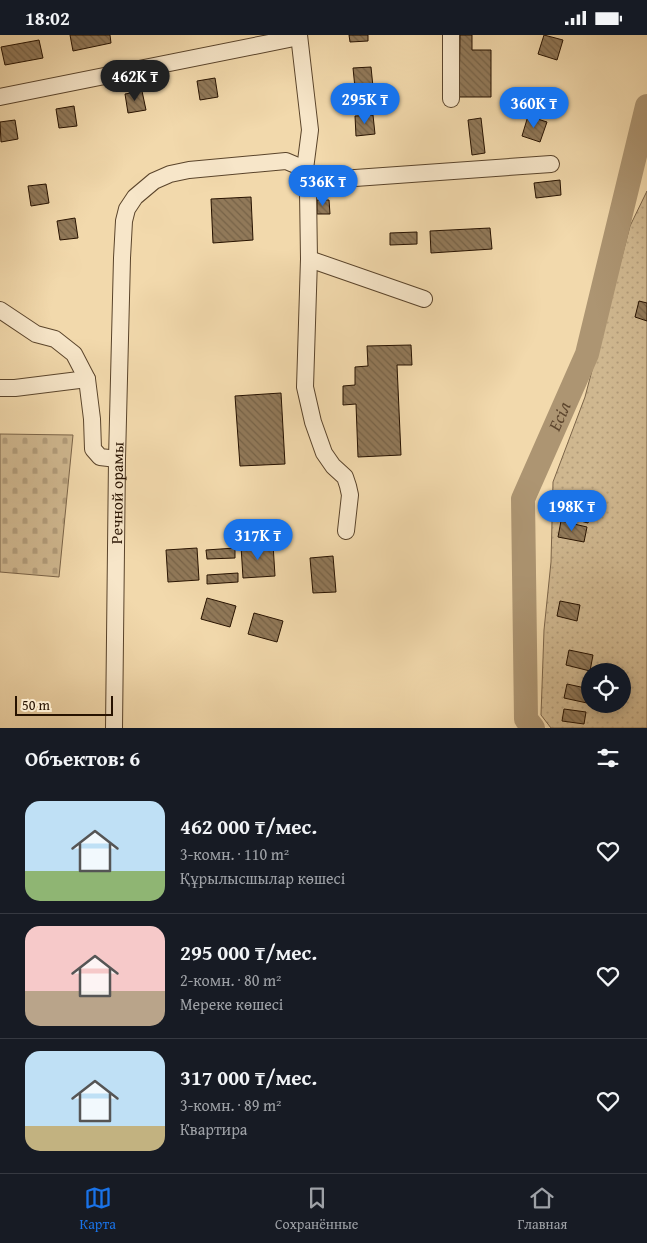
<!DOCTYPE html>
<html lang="ru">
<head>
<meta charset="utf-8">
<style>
  body { margin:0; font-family:"Gentium Book Plus",serif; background:#20242c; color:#f1f3f6; height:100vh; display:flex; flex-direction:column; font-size:19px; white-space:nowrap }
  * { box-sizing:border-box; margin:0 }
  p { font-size:16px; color:#9ea1a6 }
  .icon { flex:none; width:28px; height:28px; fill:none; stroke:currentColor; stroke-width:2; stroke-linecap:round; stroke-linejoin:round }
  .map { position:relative; height:693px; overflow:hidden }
  .panel { display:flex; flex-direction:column; background:#171b24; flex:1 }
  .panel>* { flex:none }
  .buttons { position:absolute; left:581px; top:628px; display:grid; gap:10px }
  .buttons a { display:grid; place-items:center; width:50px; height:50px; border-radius:50%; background:#171b24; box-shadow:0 2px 12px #0003; font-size:25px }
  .scale { position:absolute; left:15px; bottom:12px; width:98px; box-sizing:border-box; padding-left:5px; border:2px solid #271200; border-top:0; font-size:14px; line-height:18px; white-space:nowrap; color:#271200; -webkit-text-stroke:4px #f7e6c9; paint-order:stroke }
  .price { position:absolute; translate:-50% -42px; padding:0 11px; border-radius:18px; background:#1a73e8; color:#fff; font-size:16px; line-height:32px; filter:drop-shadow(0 1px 2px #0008) }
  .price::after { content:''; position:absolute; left:50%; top:30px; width:15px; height:11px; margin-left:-8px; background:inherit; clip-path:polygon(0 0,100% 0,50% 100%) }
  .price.current { background:#222; color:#fff }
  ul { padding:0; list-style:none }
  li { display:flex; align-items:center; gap:15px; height:125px; padding:0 25px }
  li+li { border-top:1px solid #363941 }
  li span { display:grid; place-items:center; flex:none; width:140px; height:100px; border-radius:15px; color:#555 }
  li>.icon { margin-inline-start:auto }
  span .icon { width:60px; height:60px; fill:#fffc; stroke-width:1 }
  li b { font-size:21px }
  h2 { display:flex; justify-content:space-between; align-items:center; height:60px; padding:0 25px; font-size:21px }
  .status { display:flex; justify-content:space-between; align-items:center; height:35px; padding:0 25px; background:#171b24; direction:ltr }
  .status svg { height:14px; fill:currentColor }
  .tabs { display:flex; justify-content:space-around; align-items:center; height:70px; border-top:1px solid #363941; background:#171b24; font-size:14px; color:#9ea1a6 }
  .tabs a { display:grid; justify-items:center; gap:2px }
  .tabs .current { color:#1a73e8 }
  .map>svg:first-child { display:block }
</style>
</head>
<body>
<div class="status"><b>18:02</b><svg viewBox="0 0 49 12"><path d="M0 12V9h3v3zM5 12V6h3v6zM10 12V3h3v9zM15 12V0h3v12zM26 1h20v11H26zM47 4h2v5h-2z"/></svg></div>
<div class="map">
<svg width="647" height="693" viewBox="0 0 647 693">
  <defs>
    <pattern id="cemetery-stones" width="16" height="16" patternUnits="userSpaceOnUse" patternTransform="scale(1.25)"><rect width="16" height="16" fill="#cfb78f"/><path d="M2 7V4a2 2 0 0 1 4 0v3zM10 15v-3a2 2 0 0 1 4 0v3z" fill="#b29c7a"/></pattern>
    <pattern id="garden-dots" width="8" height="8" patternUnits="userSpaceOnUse" patternTransform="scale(1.25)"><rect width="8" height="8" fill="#cfb78f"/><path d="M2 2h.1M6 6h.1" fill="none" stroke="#b29c7a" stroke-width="1.8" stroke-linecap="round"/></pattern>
    <pattern id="building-back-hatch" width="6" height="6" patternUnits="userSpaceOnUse" patternTransform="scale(1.25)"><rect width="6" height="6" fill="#917959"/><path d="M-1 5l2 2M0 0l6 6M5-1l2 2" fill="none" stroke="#766247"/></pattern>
  </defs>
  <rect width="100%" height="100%" fill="#f2d9ac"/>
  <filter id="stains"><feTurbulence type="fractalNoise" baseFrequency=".004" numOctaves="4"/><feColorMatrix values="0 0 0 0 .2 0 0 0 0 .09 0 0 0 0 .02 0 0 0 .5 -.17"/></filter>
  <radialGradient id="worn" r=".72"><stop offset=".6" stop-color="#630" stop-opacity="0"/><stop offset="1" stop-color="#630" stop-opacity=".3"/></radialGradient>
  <path fill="url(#cemetery-stones)" stroke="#7b6448" d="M 0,399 L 73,400 L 59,542 L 0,537 Z"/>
  <path fill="url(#garden-dots)" stroke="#7b6448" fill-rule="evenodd" d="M 647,156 L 647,693 L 551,693 L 541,680 L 544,595 L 551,527 L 553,447 L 585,362 L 630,191 ZM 590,636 L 622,636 L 622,669 L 590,669 Z"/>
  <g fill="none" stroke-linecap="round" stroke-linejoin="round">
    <path stroke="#ad9572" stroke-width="24" id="s1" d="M 533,693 L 526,684 L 523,464 L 587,319 L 647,71"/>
  </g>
  <g fill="url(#building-back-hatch)" stroke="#271200">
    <path d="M 70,0 L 110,0 L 111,8 L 73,16 Z"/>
    <path d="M 349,0 L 368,0 L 368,6 L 350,7 Z"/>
    <path d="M 460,0 L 472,0 L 472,15 L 491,15 L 491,62 L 459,62 Z"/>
    <path d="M 544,0 L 563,5 L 557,25 L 538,19 Z"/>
    <path d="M 39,5 L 43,23 L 5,30 L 1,12 Z"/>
    <path d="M 371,32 L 373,52 L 355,53 L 353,33 Z"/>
    <path d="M 215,43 L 218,62 L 200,65 L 197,46 Z"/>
    <path d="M 142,56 L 146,75 L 128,78 L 125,59 Z"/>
    <path d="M 74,71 L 77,91 L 59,93 L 56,74 Z"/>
    <path d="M 373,80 L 375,99 L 356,101 L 355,81 Z"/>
    <path d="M 528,81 L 547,87 L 540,107 L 522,101 Z"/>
    <path d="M 481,83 L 485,118 L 472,120 L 468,85 Z"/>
    <path d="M 15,85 L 18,104 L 1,107 L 0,87 Z"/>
    <path d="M 560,145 L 561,160 L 536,163 L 534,148 Z"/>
    <path d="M 46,149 L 49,168 L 31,171 L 28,151 Z"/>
    <path d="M 251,162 L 253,205 L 213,208 L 211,164 Z"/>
    <path d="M 317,165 L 329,165 L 330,179 L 317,179 Z"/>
    <path d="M 75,183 L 78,203 L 60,205 L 57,186 Z"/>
    <path d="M 490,193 L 492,214 L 431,218 L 430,196 Z"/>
    <path d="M 417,197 L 417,209 L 390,210 L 390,198 Z"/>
    <path d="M 639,266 L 647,268 L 647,286 L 635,282 Z"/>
    <path d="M 411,310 L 412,330 L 397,330 L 401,420 L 358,422 L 356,369 L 343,370 L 343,351 L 355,350 L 355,332 L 368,331 L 367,311 Z"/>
    <path d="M 281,358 L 285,429 L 240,431 L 235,361 Z"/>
    <path d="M 566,465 L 592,472 L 588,488 L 562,481 Z"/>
    <path d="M 561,486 L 587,492 L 584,507 L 558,502 Z"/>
    <path d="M 273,509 L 275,541 L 243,543 L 241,511 Z"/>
    <path d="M 197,513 L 199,545 L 168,547 L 166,515 Z"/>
    <path d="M 235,513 L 235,523 L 207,524 L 206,515 Z"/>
    <path d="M 333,521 L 336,557 L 313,558 L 310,523 Z"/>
    <path d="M 238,538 L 238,547 L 207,549 L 207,540 Z"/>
    <path d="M 207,563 L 236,571 L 230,592 L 201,584 Z"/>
    <path d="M 560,566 L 580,570 L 577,586 L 557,581 Z"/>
    <path d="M 254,578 L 283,586 L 277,607 L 248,599 Z"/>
    <path d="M 569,615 L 593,620 L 590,636 L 566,630 Z"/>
    <path d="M 567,649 L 590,654 L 587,668 L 564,663 Z"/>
    <path d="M 564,674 L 586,677 L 584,689 L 562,686 Z"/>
  </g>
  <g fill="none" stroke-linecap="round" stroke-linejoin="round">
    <defs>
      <g id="minor">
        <path d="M 299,0 L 310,95 L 305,134 L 308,156 L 309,224 L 305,352 L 313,387 L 324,418 L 333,431 L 345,442 L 348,451 L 350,460 L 346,496"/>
        <path d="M 0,62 L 299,2"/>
        <path d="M 451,64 L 451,0"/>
        <path d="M 309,224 L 424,264"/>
        <path d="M 0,275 L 36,299 L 55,304 L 74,319 L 87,344 L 92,384 L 93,414 L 100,422 L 117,424"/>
        <path d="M 0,353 L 15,353 L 87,344"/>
        <path id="s2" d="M 114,693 L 117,424 L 122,223 L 124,186 L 127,174 L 135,162 L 154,146 L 170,139 L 189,135 L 286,126 L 305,134 L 316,143 L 327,145 L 551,129"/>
      </g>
    </defs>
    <use href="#minor" stroke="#5a442b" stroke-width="18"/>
    <use href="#minor" stroke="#f7e6c9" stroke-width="16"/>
  </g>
  <g text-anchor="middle" stroke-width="5" stroke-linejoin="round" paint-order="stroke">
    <g font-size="16" fill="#271200" stroke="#f7e6c9">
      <text dy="6" stroke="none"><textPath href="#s2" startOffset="235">Речной орамы</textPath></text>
    </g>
    <g font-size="18" font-style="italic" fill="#5d462e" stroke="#f7e6c9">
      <text dy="6" stroke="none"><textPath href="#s1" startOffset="322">Есіл</textPath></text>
    </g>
  </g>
  <rect width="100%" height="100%" filter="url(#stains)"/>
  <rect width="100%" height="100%" fill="url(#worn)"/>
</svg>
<div class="buttons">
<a><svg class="icon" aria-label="locate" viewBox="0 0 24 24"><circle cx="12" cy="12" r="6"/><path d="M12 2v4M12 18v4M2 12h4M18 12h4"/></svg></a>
</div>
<div class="scale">50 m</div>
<b class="price current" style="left:135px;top:67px">462K ₸</b>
<b class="price" style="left:365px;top:90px">295K ₸</b>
<b class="price" style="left:534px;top:94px">360K ₸</b>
<b class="price" style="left:323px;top:172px">536K ₸</b>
<b class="price" style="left:572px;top:497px">198K ₸</b>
<b class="price" style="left:258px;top:526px">317K ₸</b>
</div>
<section class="panel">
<h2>Объектов: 6<svg class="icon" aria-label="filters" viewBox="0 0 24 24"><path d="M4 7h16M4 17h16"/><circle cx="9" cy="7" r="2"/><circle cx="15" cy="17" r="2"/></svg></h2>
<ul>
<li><span style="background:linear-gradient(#bfe0f5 70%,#8fb573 0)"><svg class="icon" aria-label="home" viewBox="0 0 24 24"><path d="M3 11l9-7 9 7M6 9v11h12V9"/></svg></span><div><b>462 000 ₸/мес.</b><p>3-комн. · 110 m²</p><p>Құрылысшылар көшесі</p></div><svg class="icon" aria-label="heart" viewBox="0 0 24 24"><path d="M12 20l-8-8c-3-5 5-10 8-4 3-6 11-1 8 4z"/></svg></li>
<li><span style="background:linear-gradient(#f6c9c9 65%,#b9a48a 0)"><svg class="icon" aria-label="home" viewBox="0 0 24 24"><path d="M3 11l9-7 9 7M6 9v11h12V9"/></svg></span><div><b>295 000 ₸/мес.</b><p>2-комн. · 80 m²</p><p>Мереке көшесі</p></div><svg class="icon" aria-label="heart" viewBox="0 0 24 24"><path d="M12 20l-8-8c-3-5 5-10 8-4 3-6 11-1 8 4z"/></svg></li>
<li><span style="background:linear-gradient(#bfe0f5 75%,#c2b280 0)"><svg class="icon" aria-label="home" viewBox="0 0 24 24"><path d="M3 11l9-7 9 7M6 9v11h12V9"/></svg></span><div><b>317 000 ₸/мес.</b><p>3-комн. · 89 m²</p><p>Квартира</p></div><svg class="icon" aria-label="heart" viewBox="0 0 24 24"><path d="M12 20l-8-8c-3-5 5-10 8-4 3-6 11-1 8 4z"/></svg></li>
</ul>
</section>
<nav class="tabs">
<a class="current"><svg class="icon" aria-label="map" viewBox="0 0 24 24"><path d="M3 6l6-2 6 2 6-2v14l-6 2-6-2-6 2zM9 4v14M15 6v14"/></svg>Карта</a>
<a><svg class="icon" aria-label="saved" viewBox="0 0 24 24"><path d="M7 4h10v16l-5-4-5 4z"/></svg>Сохранённые</a>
<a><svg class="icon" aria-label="home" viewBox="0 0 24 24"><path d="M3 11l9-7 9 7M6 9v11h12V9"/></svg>Главная</a>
</nav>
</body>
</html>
